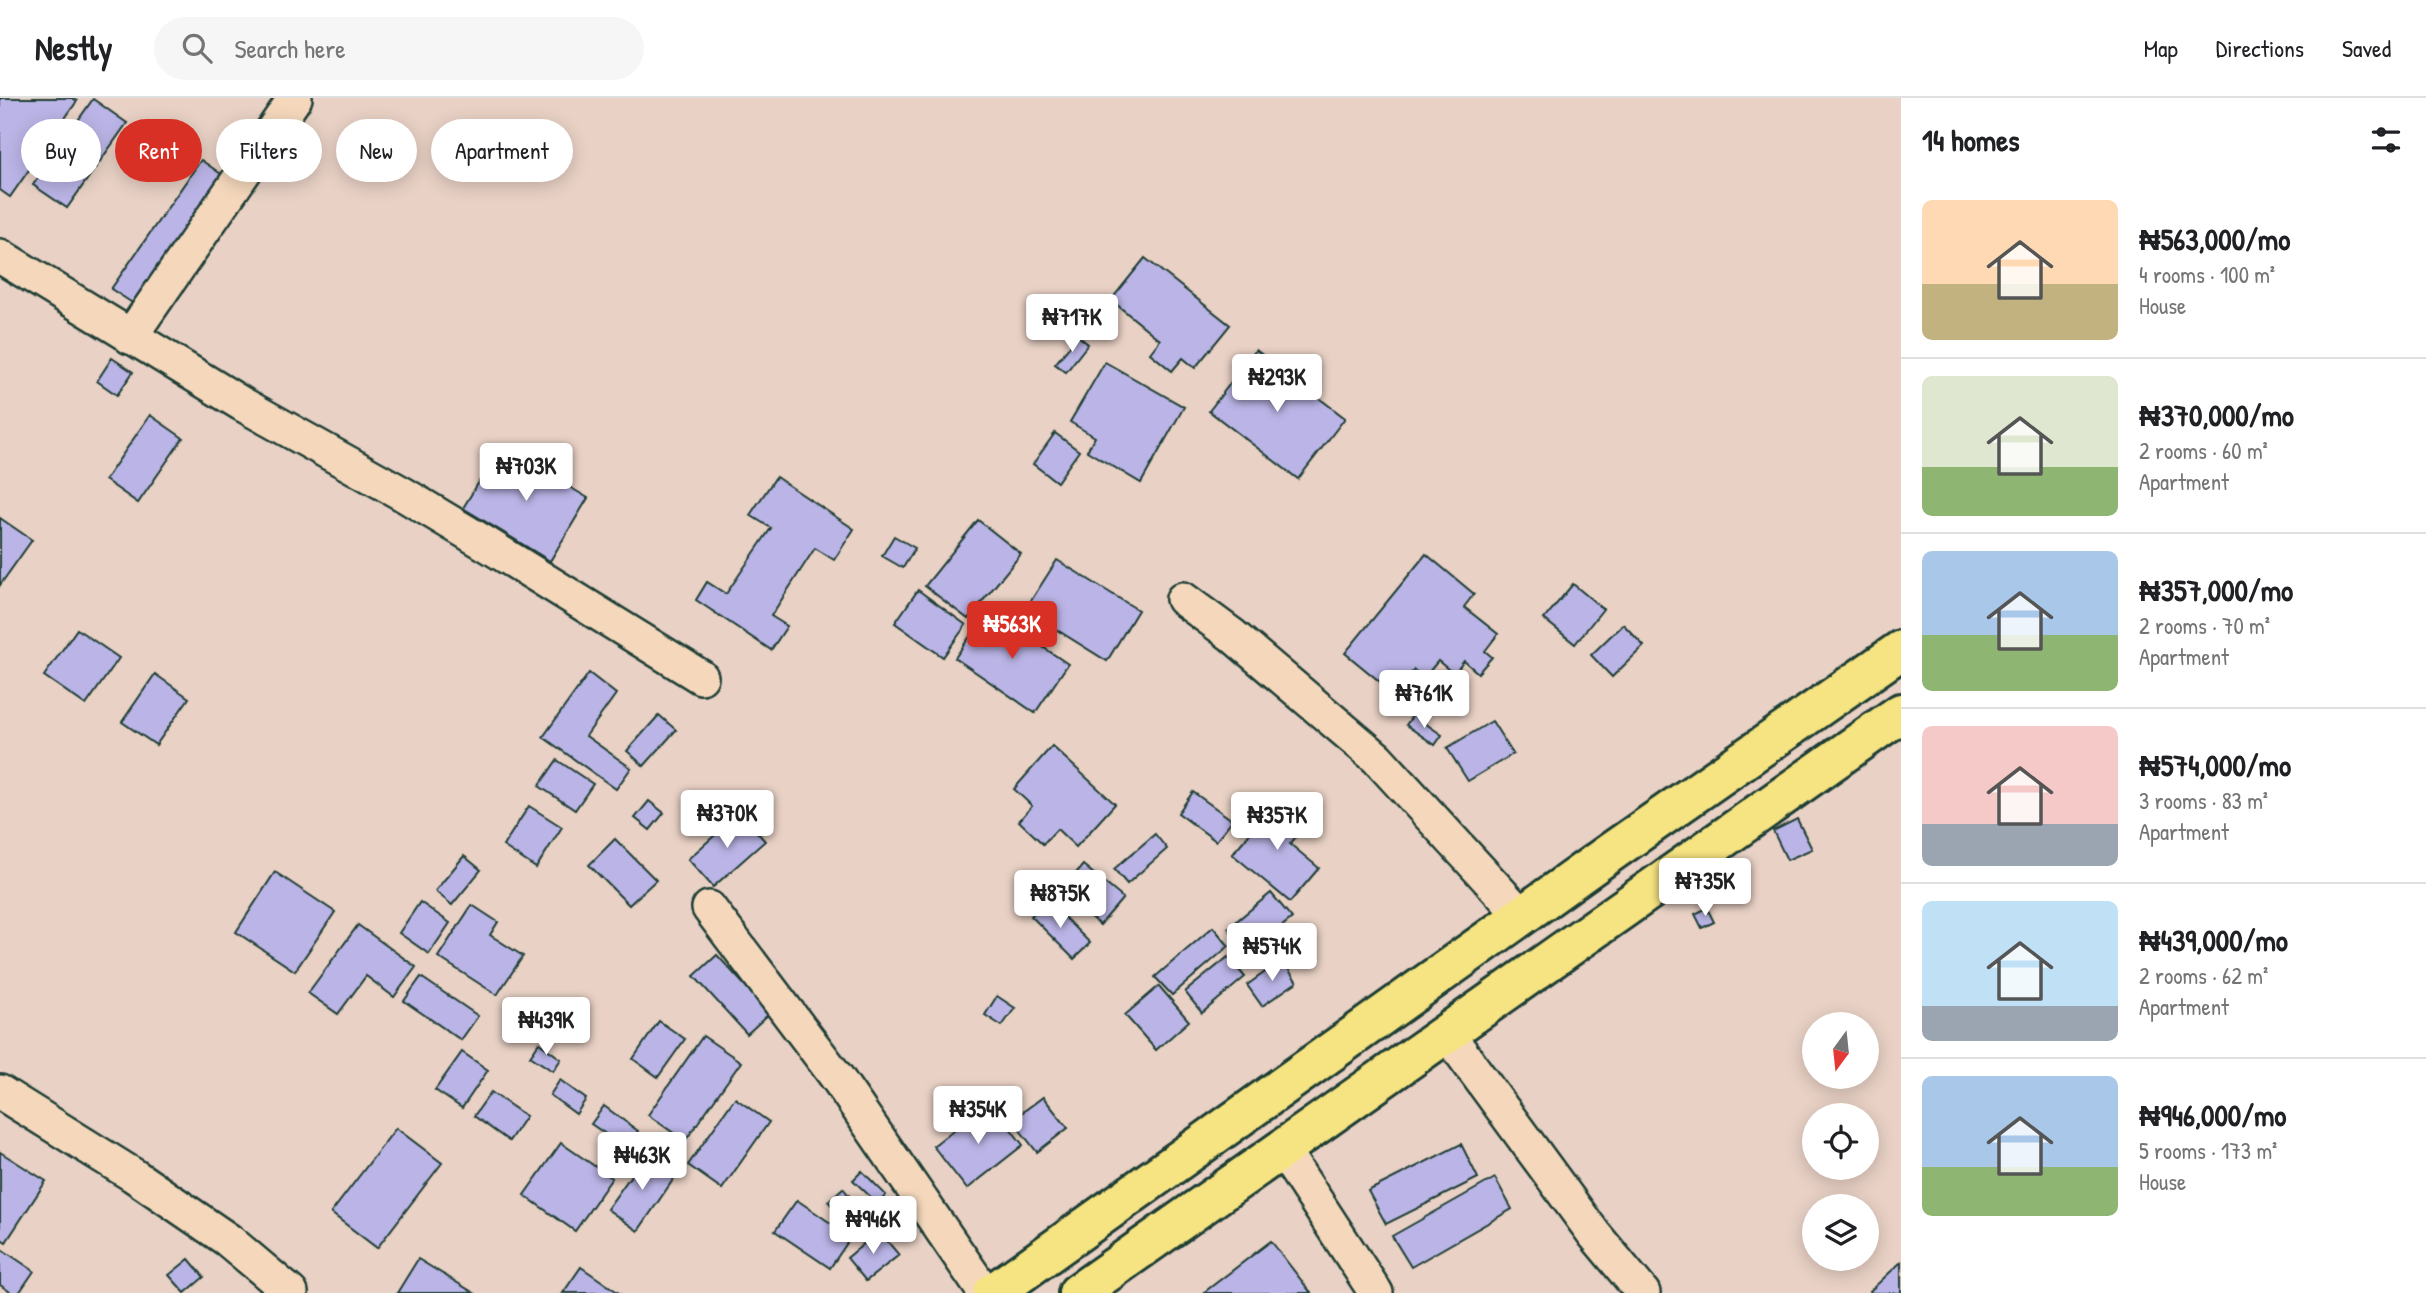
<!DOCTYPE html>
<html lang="en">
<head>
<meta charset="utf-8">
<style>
  body { margin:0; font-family:"Patrick Hand",sans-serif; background:#f6f6f6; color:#202124; height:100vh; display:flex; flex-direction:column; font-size:26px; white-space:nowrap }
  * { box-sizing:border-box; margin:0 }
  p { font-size:23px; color:#757577 }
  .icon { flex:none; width:38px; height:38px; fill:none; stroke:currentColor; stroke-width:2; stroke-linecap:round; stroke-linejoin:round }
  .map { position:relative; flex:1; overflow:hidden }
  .side { display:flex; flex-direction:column; background:#fff; width:525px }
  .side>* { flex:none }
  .banner { position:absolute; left:21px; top:21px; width:665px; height:63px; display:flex; gap:14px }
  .needle { width:46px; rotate:195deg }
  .tools { position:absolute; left:1802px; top:914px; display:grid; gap:14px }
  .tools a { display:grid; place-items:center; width:77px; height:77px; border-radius:50%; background:#fff; box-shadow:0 4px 18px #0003; font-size:35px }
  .price { position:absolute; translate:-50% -60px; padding:0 16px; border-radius:7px; background:#fff; color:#222; font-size:23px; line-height:46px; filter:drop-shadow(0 2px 4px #0008) }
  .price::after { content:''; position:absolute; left:50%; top:42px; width:21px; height:16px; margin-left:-10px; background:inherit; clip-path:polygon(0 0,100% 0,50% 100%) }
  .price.active { background:#d93025; color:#fff }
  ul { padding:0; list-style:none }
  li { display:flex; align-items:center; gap:21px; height:175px; padding:0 21px }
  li+li { border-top:2px solid #e0e0e0 }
  li span { display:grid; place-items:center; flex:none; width:196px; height:140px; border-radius:10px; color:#555 }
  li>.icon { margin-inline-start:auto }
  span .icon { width:84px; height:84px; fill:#fffc; stroke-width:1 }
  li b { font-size:30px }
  h2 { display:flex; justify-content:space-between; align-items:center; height:84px; padding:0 21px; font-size:30px }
  .pill { padding:0 24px; border-radius:32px; background:#fff; box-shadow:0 4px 18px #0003; font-size:24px; line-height:63px }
  .pill.active { background:#d93025; color:#fff }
  header { display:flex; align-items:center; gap:42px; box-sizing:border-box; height:98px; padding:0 35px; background:#fff; border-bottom:2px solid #e0e0e0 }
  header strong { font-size:33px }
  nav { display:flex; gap:38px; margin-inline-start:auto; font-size:24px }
  .search { width:490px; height:63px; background:#f6f6f6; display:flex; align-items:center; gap:18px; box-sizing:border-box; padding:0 24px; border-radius:38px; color:#757577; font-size:26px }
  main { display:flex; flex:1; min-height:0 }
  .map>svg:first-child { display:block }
</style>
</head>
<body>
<header>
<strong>Nestly</strong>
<div class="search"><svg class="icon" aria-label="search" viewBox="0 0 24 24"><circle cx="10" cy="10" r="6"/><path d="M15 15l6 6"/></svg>Search here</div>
<nav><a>Map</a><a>Directions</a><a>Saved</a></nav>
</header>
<main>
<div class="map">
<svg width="1901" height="1195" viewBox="0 0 1901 1195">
  <rect width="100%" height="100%" fill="#e9d1c5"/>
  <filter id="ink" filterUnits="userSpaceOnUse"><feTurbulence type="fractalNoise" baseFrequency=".0143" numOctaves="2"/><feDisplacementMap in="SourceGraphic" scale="14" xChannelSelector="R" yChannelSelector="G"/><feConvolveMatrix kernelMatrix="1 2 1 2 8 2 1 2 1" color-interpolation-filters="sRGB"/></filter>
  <g filter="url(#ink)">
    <g fill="#bbb5e7" stroke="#1f3d34" stroke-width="2">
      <path d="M 0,0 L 72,0 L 77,3 L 10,99 L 0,92 Z"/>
      <path d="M 93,1 L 127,25 L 67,110 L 33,87 Z"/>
      <path d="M 201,62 L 224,78 L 134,206 L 111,191 Z"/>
      <path d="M 1145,160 L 1230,227 L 1195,270 L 1183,260 L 1172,273 L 1150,255 L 1160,242 L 1111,202 Z"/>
      <path d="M 1078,238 L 1088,246 L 1066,274 L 1055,266 Z"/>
      <path d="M 1256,252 L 1345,320 L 1298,381 L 1209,313 Z"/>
      <path d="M 112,260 L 133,274 L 117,297 L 97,283 Z"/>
      <path d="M 1105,264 L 1184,309 L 1141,385 L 1087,353 L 1095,339 L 1070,324 Z"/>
      <path d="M 150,317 L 183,340 L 138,405 L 105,382 Z"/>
      <path d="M 1055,335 L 1079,353 L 1057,384 L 1033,366 Z"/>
      <path d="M 501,348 L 588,400 L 550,463 L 463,410 Z"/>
      <path d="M 776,379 L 854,431 L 834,462 L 815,450 L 771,518 L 787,528 L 771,552 L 696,502 L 707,484 L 726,496 L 771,430 L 750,417 Z"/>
      <path d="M 0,420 L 32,442 L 0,487 Z"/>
      <path d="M 978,422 L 1021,456 L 968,521 L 925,488 Z"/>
      <path d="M 894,438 L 915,450 L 903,470 L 882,458 Z"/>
      <path d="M 1426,456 L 1474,496 L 1464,509 L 1498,536 L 1485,553 L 1492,559 L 1478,575 L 1464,563 L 1454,576 L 1438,563 L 1424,580 L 1414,572 L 1395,596 L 1345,555 Z"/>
      <path d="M 1057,462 L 1138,512 L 1107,563 L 1025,512 Z"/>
      <path d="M 1573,486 L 1603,511 L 1575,546 L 1544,521 Z"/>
      <path d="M 918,492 L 966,527 L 943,559 L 895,525 Z"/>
      <path d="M 988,512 L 1068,566 L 1035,615 L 955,560 Z"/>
      <path d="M 1623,526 L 1644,548 L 1612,579 L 1591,557 Z"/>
      <path d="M 77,531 L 119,560 L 86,607 L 44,578 Z"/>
      <path d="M 589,575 L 616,596 L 586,638 L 631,670 L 616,691 L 543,639 Z"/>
      <path d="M 155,576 L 189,600 L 156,647 L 122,624 Z"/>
      <path d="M 659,617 L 676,632 L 644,668 L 627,653 Z"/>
      <path d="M 1413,617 L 1442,637 L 1435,647 L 1406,627 Z"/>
      <path d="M 1492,623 L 1513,656 L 1468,683 L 1447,650 Z"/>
      <path d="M 1052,648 L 1115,706 L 1076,749 L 1057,731 L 1043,746 L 1019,723 L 1032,708 L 1014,691 Z"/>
      <path d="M 557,662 L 593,686 L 575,712 L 539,688 Z"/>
      <path d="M 1193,694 L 1232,722 L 1216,743 L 1178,715 Z"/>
      <path d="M 649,703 L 664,715 L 650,732 L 635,720 Z"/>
      <path d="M 1278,703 L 1307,726 L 1290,746 L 1319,770 L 1290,804 L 1232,756 Z"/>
      <path d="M 529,708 L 562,729 L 536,770 L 503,748 Z"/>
      <path d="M 740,715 L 765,743 L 713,789 L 688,761 Z"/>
      <path d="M 1797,721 L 1812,751 L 1787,762 L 1773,733 Z"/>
      <path d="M 1155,736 L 1167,751 L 1127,786 L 1114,771 Z"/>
      <path d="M 615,741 L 656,782 L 629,807 L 589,767 Z"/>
      <path d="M 464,758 L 481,772 L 452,807 L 435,793 Z"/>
      <path d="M 1083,767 L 1123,800 L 1100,827 L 1060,794 Z"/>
      <path d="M 275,774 L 335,814 L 295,873 L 236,834 Z"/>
      <path d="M 1271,795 L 1292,820 L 1248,856 L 1228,830 Z"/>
      <path d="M 1047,802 L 1090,845 L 1074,861 L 1031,818 Z"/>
      <path d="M 420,804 L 450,825 L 429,856 L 399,835 Z"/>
      <path d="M 472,807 L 498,824 L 490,837 L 523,858 L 497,897 L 438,859 Z"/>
      <path d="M 1707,810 L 1714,824 L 1702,830 L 1695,816 Z"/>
      <path d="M 358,827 L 416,869 L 394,899 L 366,878 L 338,916 L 308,895 Z"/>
      <path d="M 1213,829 L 1229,848 L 1172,897 L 1155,879 Z"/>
      <path d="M 717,857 L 770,915 L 747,936 L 694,878 Z"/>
      <path d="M 1228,859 L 1245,879 L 1202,915 L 1185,894 Z"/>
      <path d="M 1282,862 L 1297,884 L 1262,908 L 1247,887 Z"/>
      <path d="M 421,879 L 478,918 L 461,942 L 404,903 Z"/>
      <path d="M 1159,888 L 1189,923 L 1156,952 L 1125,917 Z"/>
      <path d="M 997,898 L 1015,910 L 1002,928 L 985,917 Z"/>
      <path d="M 659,923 L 685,941 L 658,979 L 633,961 Z"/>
      <path d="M 703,938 L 741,964 L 685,1043 L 648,1017 Z"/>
      <path d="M 539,945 L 561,961 L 553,973 L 530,958 Z"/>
      <path d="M 462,954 L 488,972 L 462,1010 L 435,992 Z"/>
      <path d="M 560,982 L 586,1001 L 576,1016 L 550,997 Z"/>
      <path d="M 491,994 L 526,1018 L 509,1043 L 474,1018 Z"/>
      <path d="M 1043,999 L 1068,1030 L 1037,1054 L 1012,1022 Z"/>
      <path d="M 735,1000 L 769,1024 L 722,1091 L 688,1067 Z"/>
      <path d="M 990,1004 L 1023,1047 L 967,1091 L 933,1048 Z"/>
      <path d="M 604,1008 L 638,1033 L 626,1050 L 591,1026 Z"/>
      <path d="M 396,1030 L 442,1065 L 377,1150 L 331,1115 Z"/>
      <path d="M 561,1045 L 612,1080 L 575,1133 L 524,1097 Z"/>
      <path d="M 1461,1046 L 1478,1080 L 1386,1126 L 1368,1093 Z"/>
      <path d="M 0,1054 L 46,1083 L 6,1144 L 0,1140 Z"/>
      <path d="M 647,1055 L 677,1076 L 638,1133 L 607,1111 Z"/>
      <path d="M 862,1073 L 886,1097 L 878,1106 L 853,1082 Z"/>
      <path d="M 1495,1080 L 1512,1111 L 1411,1169 L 1392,1138 Z"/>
      <path d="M 843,1090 L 867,1120 L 852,1132 L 828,1103 Z"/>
      <path d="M 797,1102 L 851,1139 L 830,1170 L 775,1133 Z"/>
      <path d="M 879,1133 L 899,1157 L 866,1183 L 847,1160 Z"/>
      <path d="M 1271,1143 L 1311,1195 L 1203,1195 Z"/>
      <path d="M 0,1150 L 34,1173 L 19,1195 L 12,1195 L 0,1187 Z"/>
      <path d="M 189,1161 L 204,1179 L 185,1195 L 169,1177 Z"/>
      <path d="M 418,1161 L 474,1195 L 397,1195 Z"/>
      <path d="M 1901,1164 L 1901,1195 L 1871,1195 L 1870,1193 Z"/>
      <path d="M 581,1169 L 619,1195 L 563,1195 Z"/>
    </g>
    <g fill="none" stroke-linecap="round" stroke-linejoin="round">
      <defs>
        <g id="minor">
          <path d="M 0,158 L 242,306 L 403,396 L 488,447 L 701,579"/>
          <path d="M 130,239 L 295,0"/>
          <path d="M 1183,501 L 1232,537 L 1377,660 L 1522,818"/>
          <path d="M 709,810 L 838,981 L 985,1195"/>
          <path d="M 1447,935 L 1594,1136 L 1643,1195"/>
          <path d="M 0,994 L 133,1077 L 228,1142 L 291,1195"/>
          <path d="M 1282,1051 L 1376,1195"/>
        </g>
        <g id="primary">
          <path d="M 993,1195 L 1614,752 L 1901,552"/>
          <path d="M 1078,1195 L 1901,615"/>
        </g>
      </defs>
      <use href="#minor" stroke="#1f3d34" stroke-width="38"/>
      <use href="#primary" stroke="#1f3d34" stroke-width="44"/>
      <use href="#minor" stroke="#f5d8bc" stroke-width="33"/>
      <use href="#primary" stroke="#f6e381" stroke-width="38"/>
    </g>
  </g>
</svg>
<div class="tools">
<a><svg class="needle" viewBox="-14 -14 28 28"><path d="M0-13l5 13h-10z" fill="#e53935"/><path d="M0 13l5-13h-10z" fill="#757577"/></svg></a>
<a><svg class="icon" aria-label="locate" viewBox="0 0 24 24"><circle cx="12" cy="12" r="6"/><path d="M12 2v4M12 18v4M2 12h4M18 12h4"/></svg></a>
<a><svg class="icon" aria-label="layers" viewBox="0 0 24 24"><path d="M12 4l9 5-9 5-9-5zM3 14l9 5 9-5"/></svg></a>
</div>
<b class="price" style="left:1072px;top:256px">₦717K</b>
<b class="price" style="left:1277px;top:316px">₦293K</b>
<b class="price" style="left:526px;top:405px">₦703K</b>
<b class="price active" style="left:1012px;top:563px">₦563K</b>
<b class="price" style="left:1424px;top:632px">₦761K</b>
<b class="price" style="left:727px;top:752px">₦370K</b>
<b class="price" style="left:1277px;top:754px">₦357K</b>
<b class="price" style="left:1705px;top:820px">₦735K</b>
<b class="price" style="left:1060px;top:832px">₦875K</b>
<b class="price" style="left:1272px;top:885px">₦574K</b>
<b class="price" style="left:546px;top:959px">₦439K</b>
<b class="price" style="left:978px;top:1048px">₦354K</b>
<b class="price" style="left:642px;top:1094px">₦463K</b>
<b class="price" style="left:873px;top:1158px">₦946K</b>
<div class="banner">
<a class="pill">Buy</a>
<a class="pill active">Rent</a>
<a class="pill">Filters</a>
<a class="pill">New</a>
<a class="pill">Apartment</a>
</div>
</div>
<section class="side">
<h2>14 homes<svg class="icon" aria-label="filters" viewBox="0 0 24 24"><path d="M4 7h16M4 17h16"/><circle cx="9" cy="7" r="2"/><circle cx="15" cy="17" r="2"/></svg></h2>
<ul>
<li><span style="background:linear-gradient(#ffd9b3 60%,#c2b280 0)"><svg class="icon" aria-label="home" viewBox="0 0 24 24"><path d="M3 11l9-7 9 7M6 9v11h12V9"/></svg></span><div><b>₦563,000/mo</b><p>4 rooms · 100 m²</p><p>House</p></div></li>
<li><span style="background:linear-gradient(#dfe7d0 65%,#8fb573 0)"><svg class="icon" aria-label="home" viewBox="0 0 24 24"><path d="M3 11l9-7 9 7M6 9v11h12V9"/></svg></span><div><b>₦370,000/mo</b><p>2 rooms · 60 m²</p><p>Apartment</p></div></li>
<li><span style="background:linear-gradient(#a9c7e8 60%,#8fb573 0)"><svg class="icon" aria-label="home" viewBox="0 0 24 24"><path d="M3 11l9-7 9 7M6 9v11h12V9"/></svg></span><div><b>₦357,000/mo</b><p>2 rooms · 70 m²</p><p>Apartment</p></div></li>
<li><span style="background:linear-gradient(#f6c9c9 70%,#9aa5b1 0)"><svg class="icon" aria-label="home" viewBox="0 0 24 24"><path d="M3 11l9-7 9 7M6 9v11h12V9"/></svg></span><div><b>₦574,000/mo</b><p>3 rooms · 83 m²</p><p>Apartment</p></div></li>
<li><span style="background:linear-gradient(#bfe0f5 75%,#9aa5b1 0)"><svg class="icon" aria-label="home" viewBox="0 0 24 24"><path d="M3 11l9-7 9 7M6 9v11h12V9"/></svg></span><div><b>₦439,000/mo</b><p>2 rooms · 62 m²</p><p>Apartment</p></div></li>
<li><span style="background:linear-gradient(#a9c7e8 65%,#8fb573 0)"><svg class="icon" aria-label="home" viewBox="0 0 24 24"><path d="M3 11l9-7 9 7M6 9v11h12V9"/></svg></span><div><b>₦946,000/mo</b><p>5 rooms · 173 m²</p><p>House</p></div></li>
</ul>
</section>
</main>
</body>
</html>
